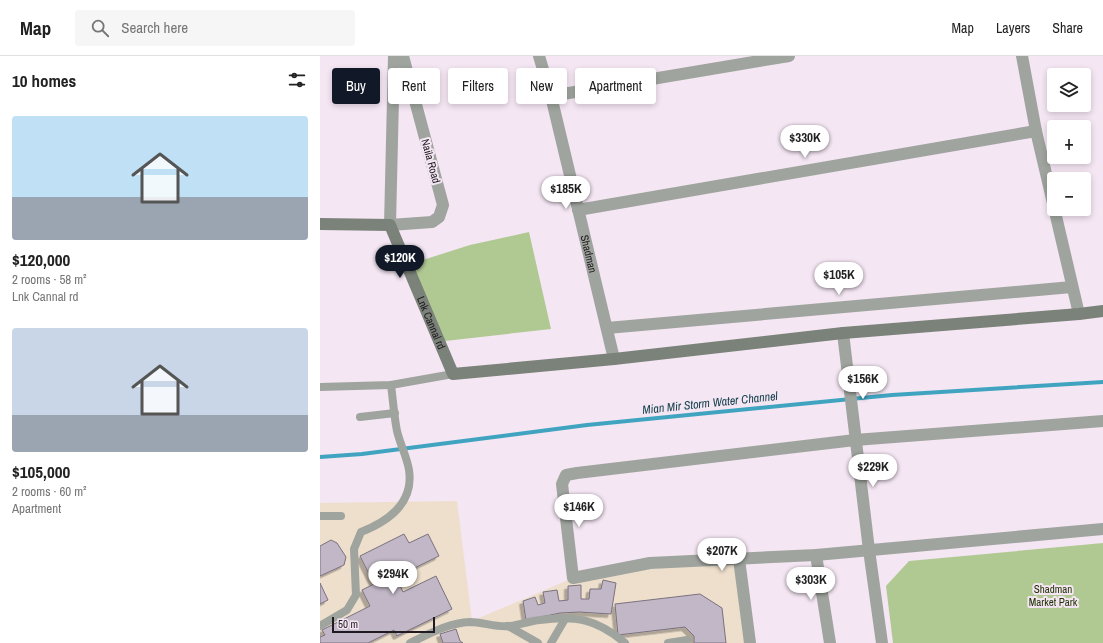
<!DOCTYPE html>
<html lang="en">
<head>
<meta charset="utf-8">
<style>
  body { margin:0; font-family:"Archivo Narrow",sans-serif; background:#f6f6f6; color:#222; height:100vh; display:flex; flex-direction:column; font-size:15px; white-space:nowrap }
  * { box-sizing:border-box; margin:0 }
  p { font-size:13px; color:#767676 }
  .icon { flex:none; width:22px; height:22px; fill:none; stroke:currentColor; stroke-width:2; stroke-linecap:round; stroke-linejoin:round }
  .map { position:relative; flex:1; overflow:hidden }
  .details { display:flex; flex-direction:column; background:#fff; width:320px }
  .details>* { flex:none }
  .banner { position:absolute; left:12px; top:12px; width:380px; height:36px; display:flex; gap:8px }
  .controls { position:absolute; left:727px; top:12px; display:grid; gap:8px }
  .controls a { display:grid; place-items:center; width:44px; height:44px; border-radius:4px; background:#fff; box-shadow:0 2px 6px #0003; font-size:20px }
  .scale { position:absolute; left:12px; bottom:10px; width:103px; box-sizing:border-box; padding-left:4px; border:2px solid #201b20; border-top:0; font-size:11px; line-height:14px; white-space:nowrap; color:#201b20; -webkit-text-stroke:3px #f4e6f3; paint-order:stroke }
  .price { position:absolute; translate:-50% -34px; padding:0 9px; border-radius:14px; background:#fff; color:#222; font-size:13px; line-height:26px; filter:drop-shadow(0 1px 2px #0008) }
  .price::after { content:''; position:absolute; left:50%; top:24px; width:12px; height:9px; margin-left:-6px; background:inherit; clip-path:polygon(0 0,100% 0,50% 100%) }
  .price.current { background:#111827; color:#fff }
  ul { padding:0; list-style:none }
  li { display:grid; align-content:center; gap:8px; height:212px; padding:0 12px }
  li span { display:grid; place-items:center; height:124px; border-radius:4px; color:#555 }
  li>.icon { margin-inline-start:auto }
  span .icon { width:72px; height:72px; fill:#fffc; stroke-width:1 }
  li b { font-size:17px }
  h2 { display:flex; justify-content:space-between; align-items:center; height:48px; padding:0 12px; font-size:17px }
  .pill { padding:0 14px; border-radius:4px; background:#fff; box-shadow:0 2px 6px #0003; font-size:14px; line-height:36px }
  .pill.current { background:#111827; color:#fff }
  header { display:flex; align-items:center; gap:24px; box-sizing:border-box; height:56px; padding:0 20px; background:#fff; border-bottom:1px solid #e0e0e0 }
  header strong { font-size:19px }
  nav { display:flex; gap:22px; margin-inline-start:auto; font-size:14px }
  .search { width:280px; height:36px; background:#f6f6f6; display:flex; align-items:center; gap:10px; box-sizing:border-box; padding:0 14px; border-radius:4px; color:#767676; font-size:15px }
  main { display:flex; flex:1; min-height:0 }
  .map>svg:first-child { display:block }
</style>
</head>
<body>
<header>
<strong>Map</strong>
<div class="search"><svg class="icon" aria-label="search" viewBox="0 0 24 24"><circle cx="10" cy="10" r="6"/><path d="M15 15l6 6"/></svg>Search here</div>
<nav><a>Map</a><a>Layers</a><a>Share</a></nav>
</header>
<main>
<section class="details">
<h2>10 homes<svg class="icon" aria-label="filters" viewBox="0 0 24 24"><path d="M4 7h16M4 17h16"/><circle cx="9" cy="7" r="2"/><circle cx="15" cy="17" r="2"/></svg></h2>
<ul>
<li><span style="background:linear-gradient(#bfe0f5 65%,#9aa5b1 0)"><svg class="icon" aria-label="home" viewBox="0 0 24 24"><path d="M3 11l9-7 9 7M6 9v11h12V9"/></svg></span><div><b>$120,000</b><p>2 rooms · 58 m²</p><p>Lnk Cannal rd</p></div></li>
<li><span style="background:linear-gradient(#c9d6e8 70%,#9aa5b1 0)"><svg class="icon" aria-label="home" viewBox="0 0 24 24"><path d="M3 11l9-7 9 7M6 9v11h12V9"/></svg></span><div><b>$105,000</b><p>2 rooms · 60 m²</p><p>Apartment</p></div></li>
</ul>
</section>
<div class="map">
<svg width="783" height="587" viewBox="0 0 783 587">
  <defs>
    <filter id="shadow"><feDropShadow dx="-3.5" dy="3.5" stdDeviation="0" flood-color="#0004"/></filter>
  </defs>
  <rect width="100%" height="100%" fill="#f4e6f3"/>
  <path fill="#eddfcc" d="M 137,445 L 152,565 L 253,522 L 419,503 L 431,587 L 0,587 L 0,447 Z"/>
  <g fill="#b0c993">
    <path d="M 209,176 L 231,273 L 116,286 L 87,209 L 150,189 Z"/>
    <path d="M 783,487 L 783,587 L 573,587 L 566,530 L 589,505 Z"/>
  </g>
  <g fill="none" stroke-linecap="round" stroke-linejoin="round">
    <path stroke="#40a4c0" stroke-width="4" d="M 0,401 L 42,398 L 267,369 L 572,339 L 783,326"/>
  </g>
  <g fill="#c1b7c6" stroke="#7a717f" filter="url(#shadow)">
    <path d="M 84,478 L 89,487 L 108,478 L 119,500 L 76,521 L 83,536 L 116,520 L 132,553 L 77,580 L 74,574 L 48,587 L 0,587 L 0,581 L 5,579 L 2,574 L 50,550 L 42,534 L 54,528 L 40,500 Z"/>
    <path d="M 11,484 L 17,487 L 26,501 L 24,509 L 0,520 L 0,490 Z"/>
    <path d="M 283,524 L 296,527 L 291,558 L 259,556 L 240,557 L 206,564 L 203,545 L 215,541 L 218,549 L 225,547 L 223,536 L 237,534 L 239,545 L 248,544 L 248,530 L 261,529 L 261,543 L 269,543 L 270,533 L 281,533 Z"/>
    <path d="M 0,527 L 8,544 L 0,548 Z"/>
    <path d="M 380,538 L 402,552 L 406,587 L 374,587 L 374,580 L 365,571 L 298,579 L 295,548 Z"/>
    <path d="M 136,573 L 140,585 L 143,587 L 123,587 L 120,578 Z"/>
  </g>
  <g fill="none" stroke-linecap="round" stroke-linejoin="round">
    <g stroke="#9fa49e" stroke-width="8">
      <path d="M 0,331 L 71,329 L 133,318"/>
      <path d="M 40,361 L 75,357"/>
      <path d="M 0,460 L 21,460"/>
      <path d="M 0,570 L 27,554 L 36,539 L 34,493 L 41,476 C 69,465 94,447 89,414 C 87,401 80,388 77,375 C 74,360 73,344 71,329"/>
      <path d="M 188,570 L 218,587"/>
      <path d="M 90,587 C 109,578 128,567 150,566 C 163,566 177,572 190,570 C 200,569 209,565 220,564 C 255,559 277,563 305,587"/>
      <path d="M 231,587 L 245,563"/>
      <path d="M 348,587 L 367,584"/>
    </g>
    <g stroke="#9fa49e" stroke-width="12">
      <path d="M 74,0 L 70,169 L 112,166 L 119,161 L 123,149 L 83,0"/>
      <path id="s1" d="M 219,0 L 231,40 L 294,303"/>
      <path d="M 702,0 L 716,75 L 759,258"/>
      <path d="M 231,40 L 469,0"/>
      <path d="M 258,154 L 716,75"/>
      <path d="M 287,272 L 752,231"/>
      <path d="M 523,277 L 549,494 L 562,587"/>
      <path d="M 783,365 L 535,384 L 257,417 L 246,419 L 242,428 L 253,522 L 330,507 L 496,499 L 783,473"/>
      <path d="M 496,499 L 510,587"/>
      <path d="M 419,503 L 430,587"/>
    </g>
    <path stroke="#7b8279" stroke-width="12" id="s2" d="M 0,168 L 70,169 L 133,318 L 294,303 L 523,277 L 759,258 L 783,255"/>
  </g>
  <g text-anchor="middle" stroke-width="4" stroke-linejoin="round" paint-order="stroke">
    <g font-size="11" fill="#201b20" stroke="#f4e6f3">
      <text transform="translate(111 105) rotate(75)" y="4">Naila Road</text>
      <text dy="4" stroke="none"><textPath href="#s1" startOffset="204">Shadman</textPath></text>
      <text dy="4" stroke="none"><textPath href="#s2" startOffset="176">Lnk Cannal rd</textPath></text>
    </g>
    <g font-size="11" fill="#1e3000" stroke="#f4e6f3">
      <text x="733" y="537">Shadman<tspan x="733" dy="13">Market Park</tspan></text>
    </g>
    <g font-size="12" font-style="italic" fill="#113e4a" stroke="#f4e6f3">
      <text transform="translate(390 347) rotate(-6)" y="4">Mian Mir Storm Water Channel</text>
    </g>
  </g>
</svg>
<div class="controls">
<a><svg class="icon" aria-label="layers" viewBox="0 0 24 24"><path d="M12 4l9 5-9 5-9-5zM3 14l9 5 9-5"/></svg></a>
<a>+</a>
<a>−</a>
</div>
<div class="scale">50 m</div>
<b class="price" style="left:485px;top:103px">$330K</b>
<b class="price" style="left:246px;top:154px">$185K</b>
<b class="price current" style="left:80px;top:223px">$120K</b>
<b class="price" style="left:519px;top:240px">$105K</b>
<b class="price" style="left:543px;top:344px">$156K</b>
<b class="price" style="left:553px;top:432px">$229K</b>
<b class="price" style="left:259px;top:472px">$146K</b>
<b class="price" style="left:402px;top:516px">$207K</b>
<b class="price" style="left:73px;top:539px">$294K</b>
<b class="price" style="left:491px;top:545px">$303K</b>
<div class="banner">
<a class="pill current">Buy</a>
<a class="pill">Rent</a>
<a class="pill">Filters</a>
<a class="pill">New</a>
<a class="pill">Apartment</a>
</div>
</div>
</main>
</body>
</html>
